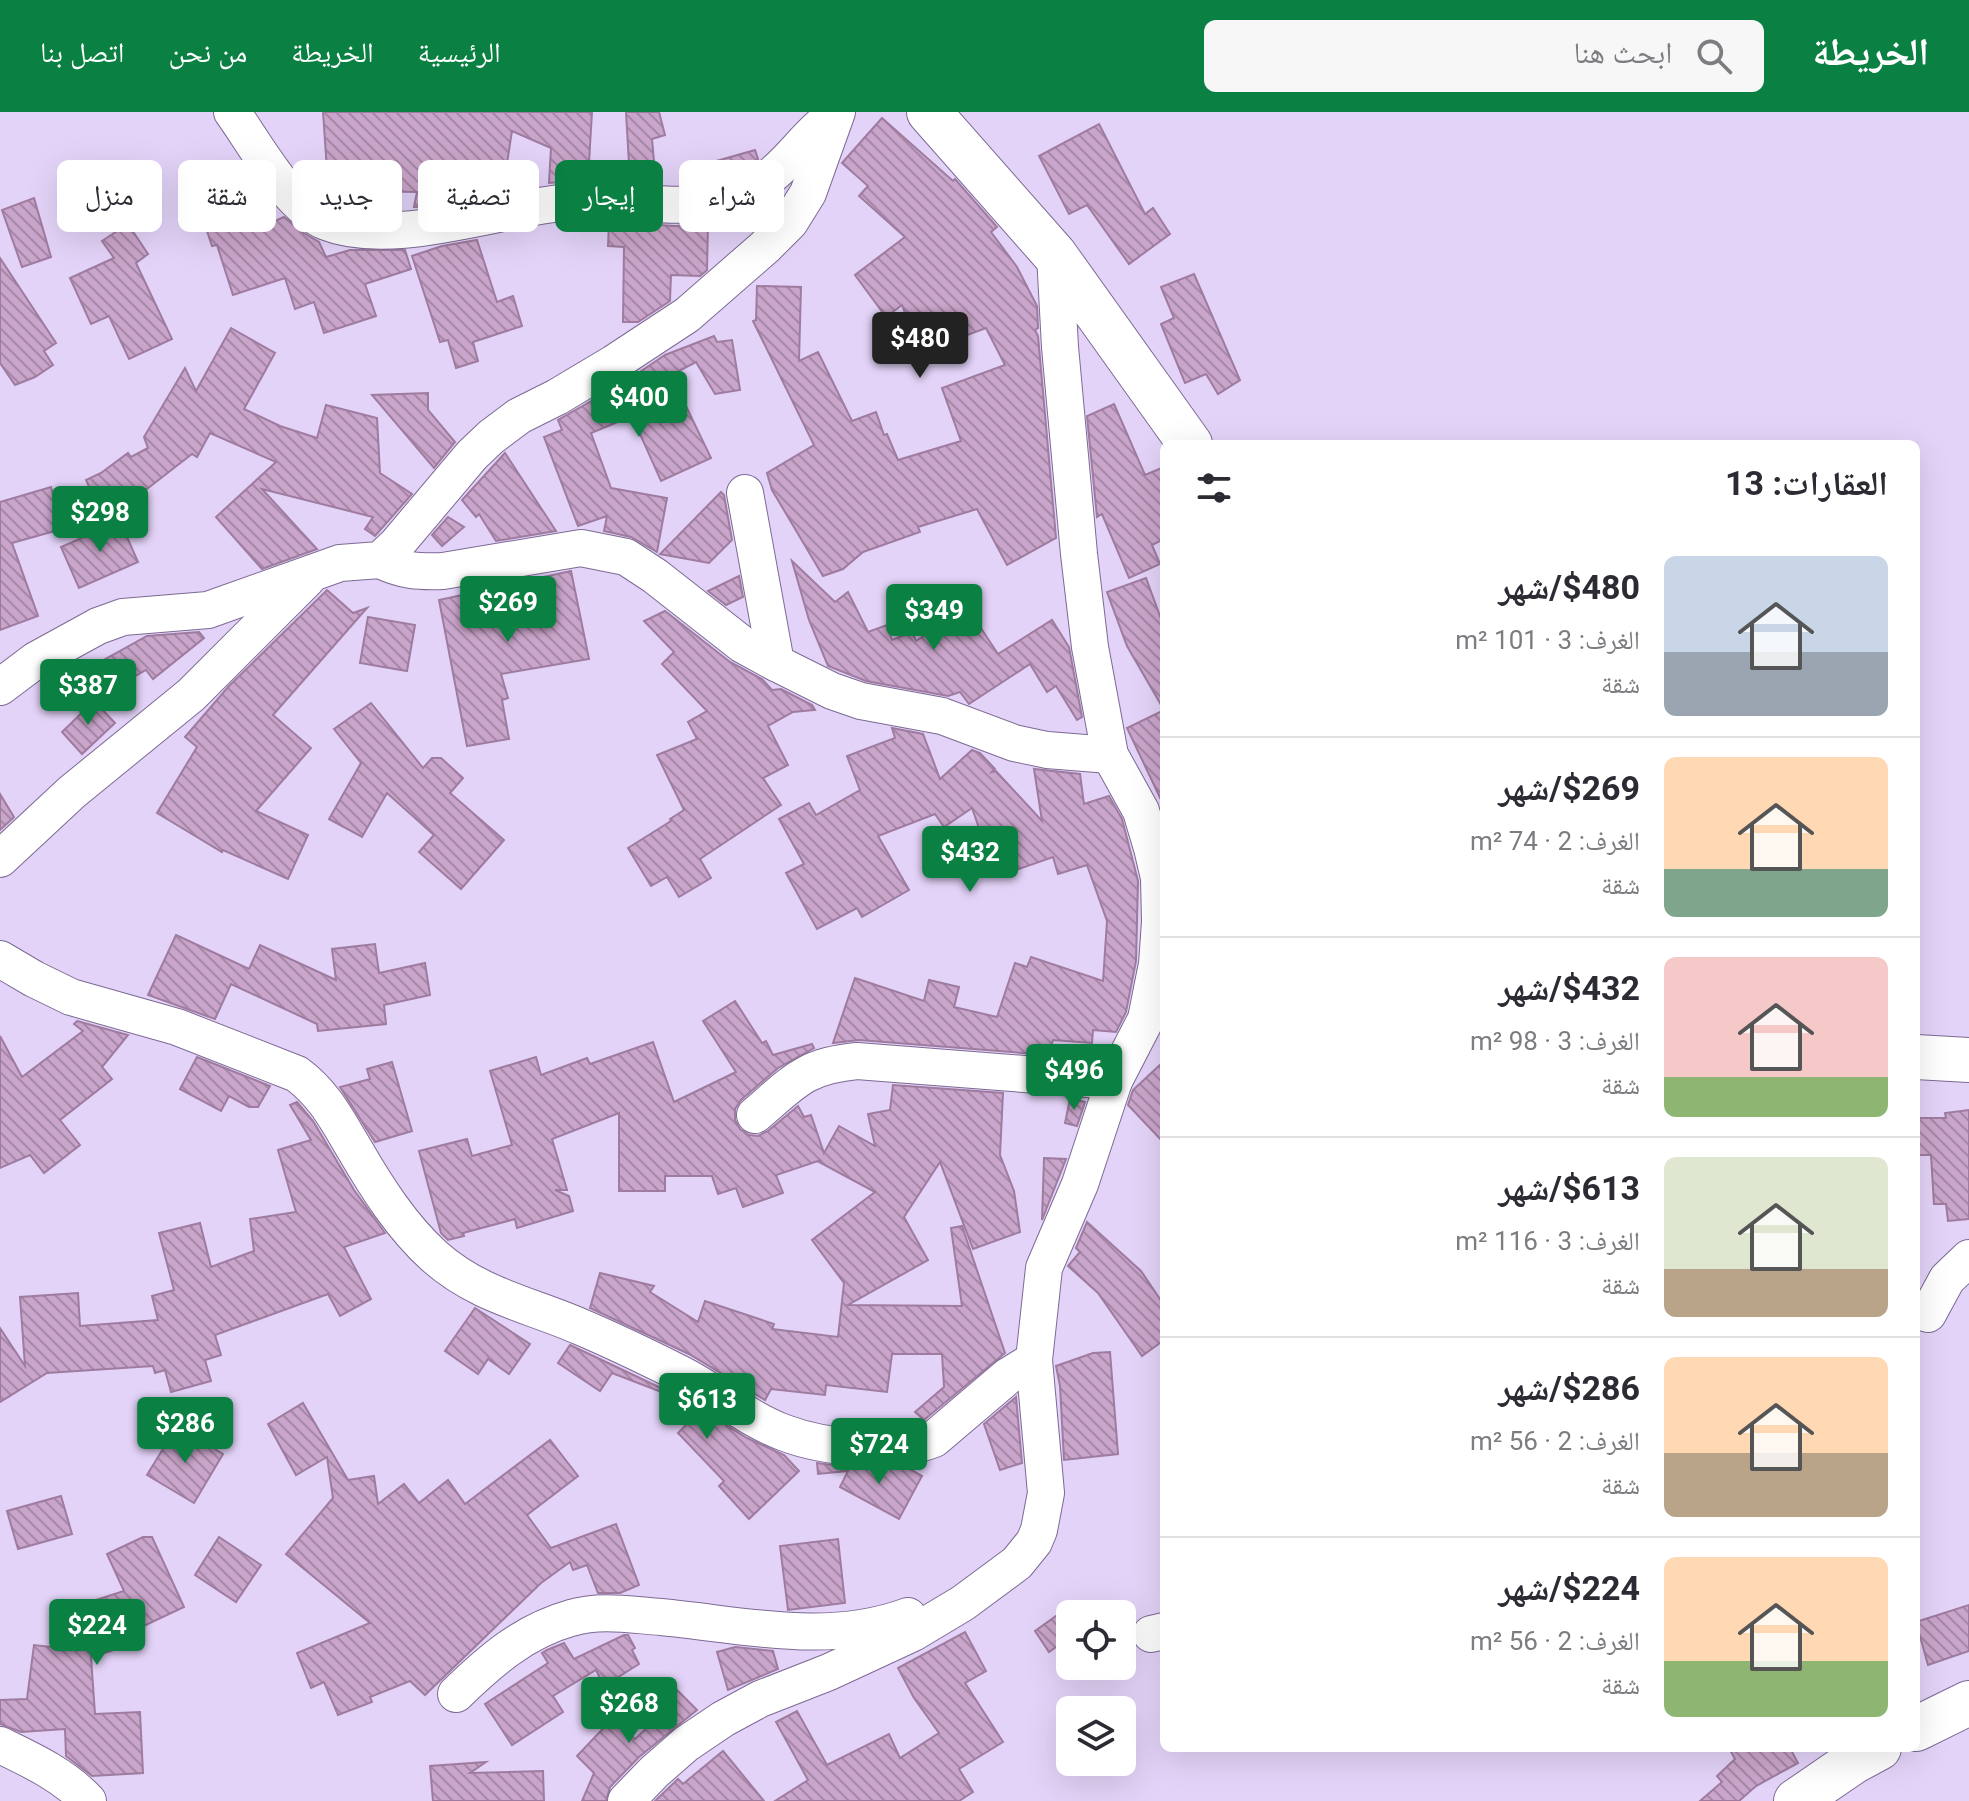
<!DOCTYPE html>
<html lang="ar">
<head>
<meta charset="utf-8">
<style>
  body { margin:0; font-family:Roboto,"Noto Naskh Arabic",sans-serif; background:#f7f7f7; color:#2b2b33; direction:rtl; height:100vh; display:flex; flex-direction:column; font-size:30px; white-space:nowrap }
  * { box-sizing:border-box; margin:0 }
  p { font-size:26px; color:#7c7c81 }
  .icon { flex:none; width:44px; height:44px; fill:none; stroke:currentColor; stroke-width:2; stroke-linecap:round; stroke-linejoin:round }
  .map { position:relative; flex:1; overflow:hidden; direction:ltr }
  .side { position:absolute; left:1160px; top:328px; width:760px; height:1312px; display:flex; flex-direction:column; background:#fff; border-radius:12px; box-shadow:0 8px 32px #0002; direction:rtl }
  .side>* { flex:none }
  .guide { position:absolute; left:24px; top:48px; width:760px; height:72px; direction:rtl; display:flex; gap:16px }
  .fabs { position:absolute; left:1056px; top:1488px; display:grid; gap:16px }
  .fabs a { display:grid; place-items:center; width:80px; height:80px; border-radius:12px; background:#fff; box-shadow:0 8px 32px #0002; font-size:40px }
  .price { position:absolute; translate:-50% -68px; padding:0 18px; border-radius:8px; background:#0b8043; color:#fff; font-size:26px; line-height:52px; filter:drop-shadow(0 2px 4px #0008) }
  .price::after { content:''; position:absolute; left:50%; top:48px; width:24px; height:18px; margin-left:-12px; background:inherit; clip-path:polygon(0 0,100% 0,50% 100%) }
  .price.current { background:#222; color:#fff }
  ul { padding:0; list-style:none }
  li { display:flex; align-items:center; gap:24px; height:200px; padding:0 32px }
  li+li { border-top:2px solid #e1e1e2 }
  li span { display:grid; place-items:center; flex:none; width:224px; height:160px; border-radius:12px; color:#555 }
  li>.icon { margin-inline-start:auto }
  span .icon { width:96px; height:96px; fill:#fffc; stroke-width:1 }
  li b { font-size:34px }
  h2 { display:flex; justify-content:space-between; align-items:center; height:96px; padding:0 32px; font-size:34px }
  .pill { padding:0 28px; border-radius:12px; background:#fff; box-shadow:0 8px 32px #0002; font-size:28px; line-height:72px }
  .pill.current { background:#0b8043; color:#fff }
  header { display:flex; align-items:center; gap:48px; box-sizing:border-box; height:112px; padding:0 40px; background:#0b8043; color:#fff }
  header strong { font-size:38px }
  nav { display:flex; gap:44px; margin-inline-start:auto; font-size:28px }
  .search { width:560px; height:72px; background:#f7f7f7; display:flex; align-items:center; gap:20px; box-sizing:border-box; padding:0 28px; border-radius:12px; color:#7c7c81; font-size:30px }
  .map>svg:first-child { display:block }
</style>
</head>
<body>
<header>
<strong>الخريطة</strong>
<div class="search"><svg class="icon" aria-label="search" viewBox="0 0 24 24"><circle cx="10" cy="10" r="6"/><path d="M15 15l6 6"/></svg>ابحث هنا</div>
<nav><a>الرئيسية</a><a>الخريطة</a><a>من نحن</a><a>اتصل بنا</a></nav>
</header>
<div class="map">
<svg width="1969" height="1689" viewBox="0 0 1969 1689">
  <defs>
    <pattern id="building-back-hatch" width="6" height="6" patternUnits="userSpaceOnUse" patternTransform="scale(2)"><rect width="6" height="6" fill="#caa5cb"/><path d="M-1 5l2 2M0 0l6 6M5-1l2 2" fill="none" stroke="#a587a6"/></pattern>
  </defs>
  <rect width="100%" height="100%" fill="#e3d3f8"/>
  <g fill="url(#building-back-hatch)" stroke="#9e7b9f" stroke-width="2">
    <path d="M 323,0 L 592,0 L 588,68 L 549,71 L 551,36 L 512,19 L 503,77 L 460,71 L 456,89 L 419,95 L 414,95 L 417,80 L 358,79 L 359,96 L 334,90 L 329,87 Z"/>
    <path d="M 626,0 L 659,0 L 665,23 L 652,27 L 656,71 L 630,69 Z"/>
    <path d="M 882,6 L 953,69 L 955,67 L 997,115 L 991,120 L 1017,155 L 1037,194 L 1038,216 L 1035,218 L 1038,224 L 1056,426 L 1007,453 L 977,397 L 918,415 L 920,420 L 863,440 L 843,457 L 823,464 L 772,378 L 767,361 L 814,333 L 753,209 L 756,208 L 757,174 L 801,175 L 799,249 L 818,240 L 852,309 L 876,300 L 884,323 L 887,322 L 898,348 L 961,329 L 942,276 L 1005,253 L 986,216 L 954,228 L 952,221 L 917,234 L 902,193 L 886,205 L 855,163 L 905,125 L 859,84 L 868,74 L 842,51 Z"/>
    <path d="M 1099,12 L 1145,102 L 1153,96 L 1170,122 L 1129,152 L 1087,93 L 1069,102 L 1039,44 Z"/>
    <path d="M 755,38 L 758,47 L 755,49 L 718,67 L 713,50 Z"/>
    <path d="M 243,54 L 267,87 L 275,109 L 284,105 L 302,120 L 319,130 L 326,145 L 350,138 L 405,138 L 411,157 L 365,172 L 376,204 L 324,221 L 314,190 L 295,197 L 285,166 L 233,183 L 217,133 L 212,134 L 191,71 Z"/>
    <path d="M 34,86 L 51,145 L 22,155 L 2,98 Z"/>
    <path d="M 609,110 L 675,114 L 708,112 L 707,158 L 700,164 L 671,163 L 670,189 L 638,210 L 623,210 L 624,135 L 608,134 Z"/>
    <path d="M 128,112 L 148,142 L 136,151 L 172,227 L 129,247 L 109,204 L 91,212 L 70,166 L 114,146 L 102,129 Z"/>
    <path d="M 477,128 L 497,190 L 513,184 L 522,214 L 473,230 L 478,249 L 456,256 L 448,228 L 440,230 L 412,144 L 442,134 Z"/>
    <path d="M 0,146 L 56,231 L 44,239 L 53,253 L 35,265 L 15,273 L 0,251 Z"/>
    <path d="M 1194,162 L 1240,268 L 1218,282 L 1206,262 L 1185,271 L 1161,212 L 1174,206 L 1161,175 Z"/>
    <path d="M 231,216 L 275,241 L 244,297 L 280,314 L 317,326 L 326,293 L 377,306 L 380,361 L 412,382 L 375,424 L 365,417 L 373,405 L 262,377 L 317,437 L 262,457 L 216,405 L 276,350 L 210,321 L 197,345 L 192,342 L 129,391 L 102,403 L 86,368 L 101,361 L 128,341 L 131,345 L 148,336 L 144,325 L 185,256 L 196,279 Z"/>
    <path d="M 714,224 L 717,230 L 732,228 L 740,278 L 715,282 L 696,250 L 671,263 L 711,346 L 661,369 L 632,304 L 591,321 L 611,376 L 667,386 L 657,440 L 631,425 L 604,419 L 607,404 L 578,414 L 544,325 L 562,318 L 558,308 L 625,270 L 665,243 Z"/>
    <path d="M 428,281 L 428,298 L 455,330 L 434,356 L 372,283 Z"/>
    <path d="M 1114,292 L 1145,363 L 1164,355 L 1164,427 L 1152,433 L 1160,452 L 1129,466 L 1102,402 L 1097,405 L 1087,304 Z"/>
    <path d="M 505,341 L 556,419 L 496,429 L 479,402 L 476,405 L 462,388 Z"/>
    <path d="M 51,375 L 62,417 L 12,431 L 38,504 L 0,518 L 0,390 Z"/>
    <path d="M 721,380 L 724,383 L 732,428 L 709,451 L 660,442 Z"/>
    <path d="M 448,405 L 464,415 L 442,434 L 432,423 Z"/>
    <path d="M 120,409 L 138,450 L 79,476 L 61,435 Z"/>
    <path d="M 792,449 L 835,490 L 848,480 L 868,520 L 887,513 L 892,528 L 912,520 L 916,529 L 967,495 L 998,542 L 1052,508 L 1069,535 L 1082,605 L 1077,608 L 1056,574 L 1047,580 L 1030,552 L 969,592 L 960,580 L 948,584 L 866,569 L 828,554 L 809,508 Z"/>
    <path d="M 571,459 L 589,547 L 501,562 L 508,586 L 502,588 L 509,627 L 467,634 L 439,488 Z"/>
    <path d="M 739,464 L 743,485 L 726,493 L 708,479 Z"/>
    <path d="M 1146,466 L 1164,515 L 1164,598 L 1127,534 L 1107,480 Z"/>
    <path d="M 327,478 L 353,501 L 367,496 L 273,603 L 311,636 L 256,699 L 308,723 L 288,767 L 223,738 L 222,740 L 157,701 L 197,635 L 185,625 L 229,574 Z"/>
    <path d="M 665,499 L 730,550 L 762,567 L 772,578 L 781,577 L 812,593 L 815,598 L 793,600 L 768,614 L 788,653 L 763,666 L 781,693 L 700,747 L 711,766 L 679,785 L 667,765 L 651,774 L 628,736 L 671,709 L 670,707 L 684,698 L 657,643 L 697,627 L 688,610 L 707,599 L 662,552 L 674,540 L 644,509 Z"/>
    <path d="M 368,505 L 415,513 L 407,559 L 360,551 Z"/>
    <path d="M 199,520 L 204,526 L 153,567 L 146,558 L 98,585 L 84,559 L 147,524 Z"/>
    <path d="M 94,589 L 115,611 L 82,642 L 62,620 Z"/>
    <path d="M 371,591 L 423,656 L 432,646 L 441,646 L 463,666 L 450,681 L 504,728 L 461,777 L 419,740 L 434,723 L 387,681 L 362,725 L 329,707 L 361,651 L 334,617 Z"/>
    <path d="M 1164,598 L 1164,694 L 1127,616 Z"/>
    <path d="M 892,616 L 923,622 L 940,667 L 972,638 L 980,641 L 995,657 L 992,660 L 996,659 L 1042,709 L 1034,657 L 1080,662 L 1084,692 L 1109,684 L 1122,707 L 1138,769 L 1136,849 L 1126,900 L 1116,920 L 1093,918 L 1092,931 L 1053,928 L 1048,943 L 859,928 L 833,931 L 855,866 L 924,889 L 929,868 L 959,875 L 954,895 L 997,905 L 1015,851 L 1027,855 L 1031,845 L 1103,869 L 1107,809 L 1087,753 L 1058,762 L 1053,745 L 996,765 L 972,696 L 944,715 L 935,702 L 878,724 L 909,778 L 862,805 L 857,796 L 817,817 L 786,761 L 804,752 L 779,707 L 809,691 L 816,703 L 860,678 L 847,644 L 895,626 Z"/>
    <path d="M 0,682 L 14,705 L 0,718 Z"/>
    <path d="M 176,823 L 249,857 L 260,833 L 336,868 L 332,837 L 375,832 L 379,861 L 425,851 L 430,883 L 384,893 L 386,912 L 318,919 L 317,912 L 231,872 L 215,907 L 148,883 Z"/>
    <path d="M 735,889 L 762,931 L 766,929 L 773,943 L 812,932 L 814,936 L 778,956 L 741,988 L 735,997 L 735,1008 L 740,1017 L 749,1023 L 758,1024 L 768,1019 L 798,994 L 804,1005 L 811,1003 L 824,1041 L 839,1014 L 875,1034 L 868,1002 L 890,998 L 893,973 L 1003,981 L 1000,1043 L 1014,1079 L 1020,1120 L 973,1137 L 940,1050 L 904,1105 L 928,1148 L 848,1193 L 962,1194 L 951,1116 L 962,1114 L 1005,1241 L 924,1308 L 915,1300 L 944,1275 L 942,1242 L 892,1242 L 887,1280 L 826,1273 L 825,1283 L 771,1277 L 765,1288 L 689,1242 L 590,1196 L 600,1161 L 654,1174 L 650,1180 L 698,1210 L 705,1189 L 774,1212 L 772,1217 L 838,1225 L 844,1171 L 812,1128 L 875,1080 L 819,1050 L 821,1048 L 776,1063 L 783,1081 L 743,1095 L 736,1076 L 718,1082 L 712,1064 L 665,1064 L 665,1079 L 619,1079 L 619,1001 L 552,1027 L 567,1078 L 555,1078 L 569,1084 L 573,1099 L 517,1116 L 515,1107 L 463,1121 L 464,1124 L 448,1128 L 441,1121 L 419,1039 L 467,1027 L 472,1044 L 512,1033 L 490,959 L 536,945 L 541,963 L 587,946 L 590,952 L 653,930 L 674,990 L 736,960 L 703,909 Z"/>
    <path d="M 77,909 L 128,923 L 102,955 L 112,967 L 60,1008 L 80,1033 L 44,1061 L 30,1043 L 0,1056 L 0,924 L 22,965 L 83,919 L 74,912 Z"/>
    <path d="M 197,945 L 270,974 L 258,995 L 249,995 L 229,984 L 221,999 L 180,977 Z"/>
    <path d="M 1164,949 L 1164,1031 L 1128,993 L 1133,978 Z"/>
    <path d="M 392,950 L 412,1019 L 375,1030 L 340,975 L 370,967 L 367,957 Z"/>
    <path d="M 1070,987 L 1085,990 L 1077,1014 L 1065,1011 Z"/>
    <path d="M 297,990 L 313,1009 L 354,1078 L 385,1121 L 344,1135 L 371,1187 L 340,1204 L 328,1182 L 215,1223 L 221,1243 L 205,1248 L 211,1269 L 171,1280 L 165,1258 L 155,1261 L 153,1254 L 47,1261 L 0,1290 L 0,1216 L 25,1254 L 20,1185 L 78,1181 L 80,1214 L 158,1208 L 152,1184 L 174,1178 L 159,1121 L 200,1111 L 211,1155 L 254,1139 L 250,1107 L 296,1100 L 278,1038 L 311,1028 L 290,993 Z"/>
    <path d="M 1969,998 L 1969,1107 L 1948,1109 L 1946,1092 L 1934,1092 L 1931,1043 L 1916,1043 L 1916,1006 L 1946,1006 L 1945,1001 Z"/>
    <path d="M 1044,1046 L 1066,1047 L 1042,1108 Z"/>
    <path d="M 1087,1110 L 1141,1159 L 1164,1193 L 1164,1228 L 1142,1244 L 1098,1181 L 1068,1154 L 1080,1140 L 1076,1136 Z"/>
    <path d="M 475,1196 L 530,1232 L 509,1262 L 488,1247 L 478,1262 L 445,1239 Z"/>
    <path d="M 570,1233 L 682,1286 L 747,1326 L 784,1343 L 799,1359 L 749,1407 L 719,1374 L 724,1369 L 678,1321 L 691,1308 L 672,1284 L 612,1261 L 600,1279 L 558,1251 Z"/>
    <path d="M 1110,1240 L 1118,1342 L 1064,1348 L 1060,1274 L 1056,1254 L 1093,1241 Z"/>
    <path d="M 1016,1285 L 1022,1351 L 1000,1358 L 984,1312 Z"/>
    <path d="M 303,1291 L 348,1368 L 374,1364 L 378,1392 L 404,1372 L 419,1391 L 448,1368 L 465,1392 L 550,1328 L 578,1364 L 527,1403 L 551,1436 L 616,1412 L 639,1473 L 620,1481 L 598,1481 L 587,1453 L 573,1458 L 570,1450 L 541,1471 L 425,1583 L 410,1569 L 370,1585 L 372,1590 L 338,1603 L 324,1570 L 311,1576 L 297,1541 L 370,1511 L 286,1442 L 333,1386 L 327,1345 L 296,1363 L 268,1312 Z"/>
    <path d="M 177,1314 L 223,1342 L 194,1391 L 147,1363 Z"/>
    <path d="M 817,1351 L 859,1357 L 906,1355 L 922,1364 L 899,1407 L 840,1375 L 848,1359 L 818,1362 Z"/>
    <path d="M 61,1384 L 72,1422 L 18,1437 L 7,1399 Z"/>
    <path d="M 143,1425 L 152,1425 L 184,1495 L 135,1518 L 139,1530 L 91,1545 L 95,1602 L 140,1600 L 143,1661 L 92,1664 L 66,1644 L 65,1617 L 21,1620 L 0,1612 L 0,1588 L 27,1587 L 34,1533 L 78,1538 L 65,1498 L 124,1479 L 107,1442 Z"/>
    <path d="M 219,1425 L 261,1453 L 236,1490 L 195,1463 Z"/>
    <path d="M 838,1427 L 845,1491 L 788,1498 L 780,1434 Z"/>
    <path d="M 1969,1493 L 1969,1539 L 1928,1553 L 1916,1510 Z"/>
    <path d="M 1070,1494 L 1070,1525 L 1049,1540 L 1035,1519 Z"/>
    <path d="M 965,1520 L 986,1559 L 965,1571 L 1003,1630 L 959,1657 L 973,1680 L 959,1689 L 775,1689 L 808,1668 L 776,1610 L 797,1599 L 827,1653 L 889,1622 L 900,1646 L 939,1621 L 914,1586 L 898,1556 Z"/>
    <path d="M 624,1523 L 628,1523 L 635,1536 L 632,1538 L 639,1552 L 604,1574 L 596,1558 L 553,1584 L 563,1600 L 512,1633 L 485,1592 L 548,1551 L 542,1541 L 547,1538 L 564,1531 L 574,1547 Z"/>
    <path d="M 735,1535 L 773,1539 L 778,1557 L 728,1578 L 717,1540 Z"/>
    <path d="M 673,1574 L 697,1598 L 639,1645 L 610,1675 L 606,1689 L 582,1689 L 594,1661 L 577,1644 L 613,1606 L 635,1627 L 666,1598 L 656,1586 Z"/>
    <path d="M 1729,1636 L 1790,1636 L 1798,1651 L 1756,1674 L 1739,1689 L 1700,1689 L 1722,1670 L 1717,1664 L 1735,1647 Z"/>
    <path d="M 723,1639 L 764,1689 L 655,1689 L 678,1667 L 683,1672 Z"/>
    <path d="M 486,1650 L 470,1661 L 543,1659 L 544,1689 L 433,1689 L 430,1654 Z"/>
  </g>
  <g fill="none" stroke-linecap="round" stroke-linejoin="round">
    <defs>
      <g id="minor">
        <path d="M 232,0 C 256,33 288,94 326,110 C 396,138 510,91 585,89 C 625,87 688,100 724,87 C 739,81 755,76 768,66 C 791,49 806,24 829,7"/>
        <path d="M 745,381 L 776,551 L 832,579 L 861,589 L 942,604 L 1014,631 L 1047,638 L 1110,643"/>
        <path d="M 380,448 C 402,459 419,460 443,459 L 581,436 L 626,445 L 655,464 L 743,533 L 776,551"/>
        <path d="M 0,575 L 36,548 L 98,514 L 123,505 L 208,498 L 340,451 L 380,448 L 397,432 L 472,343 L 491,325 L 519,304 L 557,285 L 614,251 L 687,203 L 765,135 L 790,110 L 808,81 L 837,0"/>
        <path d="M 0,747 L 72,680 L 191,583 L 307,467"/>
        <path d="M 0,847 L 34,867 L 71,885 L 177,915 L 297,962 C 325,983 337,1008 355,1038 C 377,1076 402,1115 434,1144 C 479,1184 528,1192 581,1215 C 614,1229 647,1245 679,1261 C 715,1279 747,1307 785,1321 C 825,1336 895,1343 934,1327 L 1008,1264 L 1034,1248"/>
        <path d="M 755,1003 C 794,970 804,954 857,949 L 1114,969"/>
        <path d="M 1916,1198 L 1928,1202 L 1947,1167 L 1969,1146"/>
        <path d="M 1151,1522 L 1164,1519"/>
        <path d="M 456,1582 C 490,1549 524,1519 571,1506 C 600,1497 632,1503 661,1505 C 745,1513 826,1534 908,1504"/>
        <path d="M 0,1633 C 31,1648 64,1663 88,1689"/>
        <path d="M 626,1689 L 654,1660 L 686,1632 L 723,1607 L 760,1587 L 829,1560 L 913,1521 L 963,1491 L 1017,1451 L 1034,1430 L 1039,1418 L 1046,1381 L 1034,1248 L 1044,1156 L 1080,1072 L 1114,969 L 1146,907 L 1157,852 L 1160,810 L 1159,766 L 1152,736 L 1141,699 L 1110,643 L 1090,535 L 1079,442 L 1060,235 L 1055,143"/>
      </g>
      <g id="major">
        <path d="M 929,0 L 1055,143 L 1190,332"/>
        <path d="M 1916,945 L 1969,948"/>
        <path d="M 1916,1617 L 1969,1591"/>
        <path d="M 1796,1689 L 1853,1650 L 1879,1636"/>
      </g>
    </defs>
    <use href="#minor" stroke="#7d6a94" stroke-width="38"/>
    <use href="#major" stroke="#7d6a94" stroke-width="46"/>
    <use href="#minor" stroke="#fff" stroke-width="36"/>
    <use href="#major" stroke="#fff" stroke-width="44"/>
  </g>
</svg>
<div class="fabs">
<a><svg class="icon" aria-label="locate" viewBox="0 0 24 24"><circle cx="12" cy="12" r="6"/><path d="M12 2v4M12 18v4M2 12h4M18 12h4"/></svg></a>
<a><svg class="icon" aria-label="layers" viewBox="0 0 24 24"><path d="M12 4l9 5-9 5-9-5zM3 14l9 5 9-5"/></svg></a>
</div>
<b class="price current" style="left:920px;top:268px">$480</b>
<b class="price" style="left:639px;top:327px">$400</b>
<b class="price" style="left:100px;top:442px">$298</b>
<b class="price" style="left:508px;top:532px">$269</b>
<b class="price" style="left:934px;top:540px">$349</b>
<b class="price" style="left:88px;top:615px">$387</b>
<b class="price" style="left:970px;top:782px">$432</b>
<b class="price" style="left:1074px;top:1000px">$496</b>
<b class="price" style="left:707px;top:1329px">$613</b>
<b class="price" style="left:185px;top:1353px">$286</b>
<b class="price" style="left:879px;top:1374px">$724</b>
<b class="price" style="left:97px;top:1555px">$224</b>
<b class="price" style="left:629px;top:1633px">$268</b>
<div class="guide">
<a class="pill">شراء</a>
<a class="pill current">إيجار</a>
<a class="pill">تصفية</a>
<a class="pill">جديد</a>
<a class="pill">شقة</a>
<a class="pill">منزل</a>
</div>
<section class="side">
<h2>العقارات: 13<svg class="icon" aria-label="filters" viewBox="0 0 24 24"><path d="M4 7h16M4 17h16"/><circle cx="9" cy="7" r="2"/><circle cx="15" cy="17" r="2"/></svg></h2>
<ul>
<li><span style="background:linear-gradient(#c9d6e8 60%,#9aa5b1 0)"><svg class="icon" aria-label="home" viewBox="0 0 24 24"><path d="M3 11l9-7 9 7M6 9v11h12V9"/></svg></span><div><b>$480/شهر</b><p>الغرف: 3 · 101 m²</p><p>شقة</p></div></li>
<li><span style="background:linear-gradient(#ffd9b3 70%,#7fa58c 0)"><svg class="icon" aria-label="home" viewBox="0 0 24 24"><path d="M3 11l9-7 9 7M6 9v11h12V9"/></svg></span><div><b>$269/شهر</b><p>الغرف: 2 · 74 m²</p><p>شقة</p></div></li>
<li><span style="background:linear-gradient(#f6c9c9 75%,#8fb573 0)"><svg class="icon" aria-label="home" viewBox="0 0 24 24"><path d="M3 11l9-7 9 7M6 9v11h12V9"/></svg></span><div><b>$432/شهر</b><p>الغرف: 3 · 98 m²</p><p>شقة</p></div></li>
<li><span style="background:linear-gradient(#dfe7d0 70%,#b9a48a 0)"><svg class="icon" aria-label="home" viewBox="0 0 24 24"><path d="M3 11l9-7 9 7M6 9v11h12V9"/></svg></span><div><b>$613/شهر</b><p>الغرف: 3 · 116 m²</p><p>شقة</p></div></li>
<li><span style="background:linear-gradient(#ffd9b3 60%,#b9a48a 0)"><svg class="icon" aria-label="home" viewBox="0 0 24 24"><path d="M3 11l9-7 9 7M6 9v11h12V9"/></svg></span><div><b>$286/شهر</b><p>الغرف: 2 · 56 m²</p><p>شقة</p></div></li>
<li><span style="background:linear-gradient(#ffd9b3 65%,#8fb573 0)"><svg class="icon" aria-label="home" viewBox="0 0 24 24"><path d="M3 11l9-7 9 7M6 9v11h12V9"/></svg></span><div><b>$224/شهر</b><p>الغرف: 2 · 56 m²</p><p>شقة</p></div></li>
</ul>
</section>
</div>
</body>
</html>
